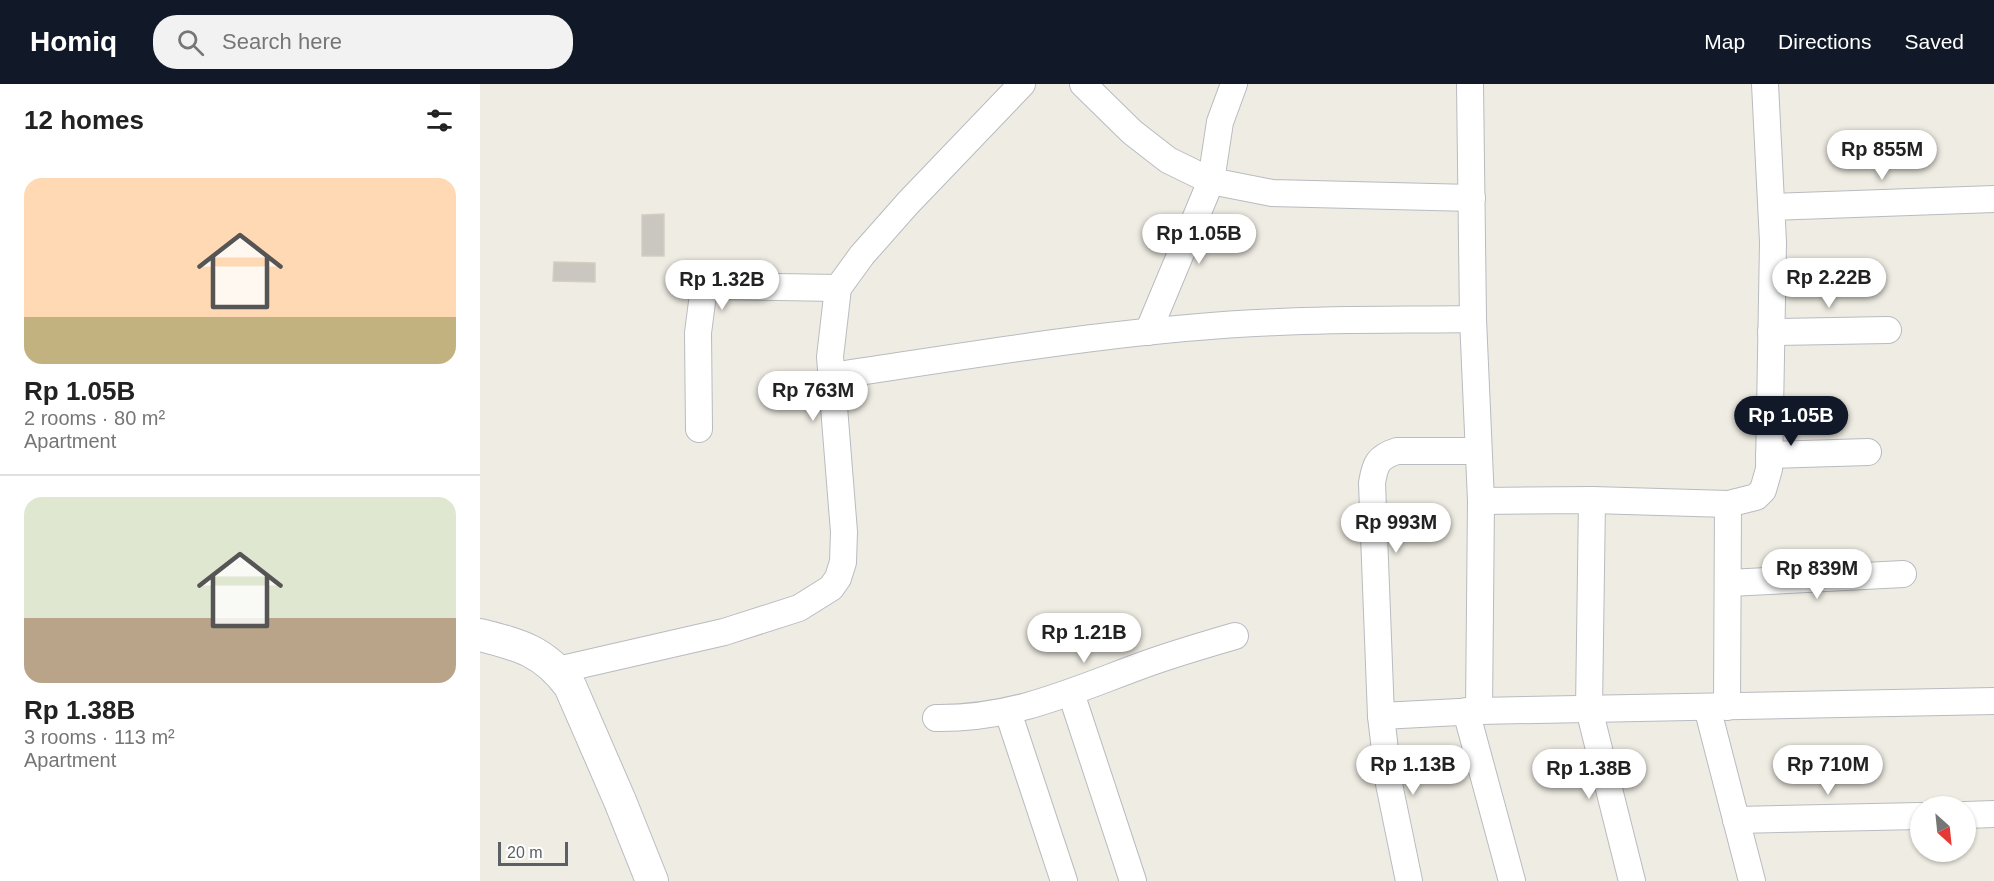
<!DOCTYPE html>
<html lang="en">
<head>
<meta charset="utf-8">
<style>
  body { margin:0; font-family:Helvetica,sans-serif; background:#f2f2f2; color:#222; height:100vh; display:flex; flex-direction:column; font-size:22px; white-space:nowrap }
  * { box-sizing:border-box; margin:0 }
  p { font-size:20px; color:#767676 }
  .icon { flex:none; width:33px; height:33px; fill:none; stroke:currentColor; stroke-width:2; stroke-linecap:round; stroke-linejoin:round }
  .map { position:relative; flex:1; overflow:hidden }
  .drawer { display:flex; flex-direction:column; background:#fff; width:480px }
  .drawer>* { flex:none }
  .needle { width:39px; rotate:153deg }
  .fabs { position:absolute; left:1430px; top:712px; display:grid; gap:12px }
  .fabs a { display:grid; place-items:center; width:66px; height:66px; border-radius:50%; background:#fff; box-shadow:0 2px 4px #0004; font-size:30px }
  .scale { position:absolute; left:18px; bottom:15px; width:70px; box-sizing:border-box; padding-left:6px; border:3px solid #5b6065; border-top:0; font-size:16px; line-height:21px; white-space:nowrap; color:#5b6065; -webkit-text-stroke:4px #fff; paint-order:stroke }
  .price { position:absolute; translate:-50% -51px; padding:0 14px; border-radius:21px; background:#fff; color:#222; font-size:20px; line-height:39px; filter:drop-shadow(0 2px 3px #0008) }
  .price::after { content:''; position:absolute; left:50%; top:36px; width:18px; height:14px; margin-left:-9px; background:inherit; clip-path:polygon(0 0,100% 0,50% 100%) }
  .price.current { background:#111827; color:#fff }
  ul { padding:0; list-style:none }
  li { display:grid; align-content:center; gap:12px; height:318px; padding:0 24px }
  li+li { border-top:2px solid #e0e0e0 }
  li span { display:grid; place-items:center; height:186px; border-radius:18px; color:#555 }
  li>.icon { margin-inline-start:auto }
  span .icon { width:108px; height:108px; fill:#fffc; stroke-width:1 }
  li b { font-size:26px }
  h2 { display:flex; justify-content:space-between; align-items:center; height:72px; padding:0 24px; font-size:26px }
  header { display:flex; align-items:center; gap:36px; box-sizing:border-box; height:84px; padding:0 30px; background:#111827; color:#fff }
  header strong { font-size:28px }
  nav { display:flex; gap:33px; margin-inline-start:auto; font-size:21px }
  .search { width:420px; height:54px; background:#f2f2f2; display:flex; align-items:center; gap:15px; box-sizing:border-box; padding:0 21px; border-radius:24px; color:#767676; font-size:22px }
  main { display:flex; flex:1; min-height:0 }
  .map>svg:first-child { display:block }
</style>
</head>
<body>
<header>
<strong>Homiq</strong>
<div class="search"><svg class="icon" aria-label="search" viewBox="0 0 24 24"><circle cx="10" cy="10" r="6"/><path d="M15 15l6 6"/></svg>Search here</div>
<nav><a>Map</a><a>Directions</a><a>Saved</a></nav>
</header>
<main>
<section class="drawer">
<h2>12 homes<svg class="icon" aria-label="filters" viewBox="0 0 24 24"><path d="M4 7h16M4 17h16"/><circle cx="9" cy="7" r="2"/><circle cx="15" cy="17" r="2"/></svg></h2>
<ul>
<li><span style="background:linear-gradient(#ffd9b3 75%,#c2b280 0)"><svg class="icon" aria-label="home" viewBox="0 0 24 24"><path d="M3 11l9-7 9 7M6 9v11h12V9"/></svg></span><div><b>Rp 1.05B</b><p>2 rooms · 80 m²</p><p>Apartment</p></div></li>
<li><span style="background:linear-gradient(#dfe7d0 65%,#b9a48a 0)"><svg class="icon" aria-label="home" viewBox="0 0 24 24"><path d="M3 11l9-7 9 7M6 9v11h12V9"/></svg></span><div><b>Rp 1.38B</b><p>3 rooms · 113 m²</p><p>Apartment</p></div></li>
</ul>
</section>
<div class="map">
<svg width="1514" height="797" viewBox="0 0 1514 797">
  <rect width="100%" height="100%" fill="#efece3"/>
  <g fill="#cac7c0" stroke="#d4cec1" stroke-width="1.5">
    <path d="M 184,130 L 184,172 L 162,172 L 162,131 Z"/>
    <path d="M 74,178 L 115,179 L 115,198 L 73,197 Z"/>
  </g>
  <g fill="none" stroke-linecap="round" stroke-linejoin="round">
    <defs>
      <g id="minor">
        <path d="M 603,0 L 652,48 L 688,76 L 731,97 L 792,109 L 992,114"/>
        <path d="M 990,0 L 993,235 L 1001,417 L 999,627"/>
        <path d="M 1292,123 L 1514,115"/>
        <path d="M 668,248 L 731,97 L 740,38 L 754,0"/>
        <path d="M 1291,248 L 1408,246"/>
        <path d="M 352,292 C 499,270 648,244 798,238 C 863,235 928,236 993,235"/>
        <path d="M 219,345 L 218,249 L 223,210 L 229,204 L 238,202 L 358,204"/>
        <path d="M 1289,371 L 1388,368"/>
        <path d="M 1112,416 L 1109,625 L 1152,797"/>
        <path d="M 1001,417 L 1112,416 L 1248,420 L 1276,413 L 1283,406 L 1289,385 L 1293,158 L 1285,0"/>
        <path d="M 1249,499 L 1423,490"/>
        <path d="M 78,586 L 244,548 L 319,524 L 351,504 L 358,494 L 363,478 L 364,448 L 350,273 L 358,204 L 382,171 L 428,119 L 542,0"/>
        <path d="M 591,609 L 653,797"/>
        <path d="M 1227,623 L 1272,797"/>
        <path d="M 1247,623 L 1248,420"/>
        <path d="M 986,627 L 1032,797"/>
        <path d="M 528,628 L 584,797"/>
        <path d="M 901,632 L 999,627 L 1514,617"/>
        <path d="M 456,634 C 534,635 592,607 663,581 C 693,570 724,561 755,552"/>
        <path d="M 1485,731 L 1514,730"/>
        <path d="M 1256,736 L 1440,732"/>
        <path d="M 929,797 L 909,700 L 901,632 L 892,399 C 895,380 898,373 917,367 L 998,367"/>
      </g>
      <path id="tertiary" d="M 0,551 C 40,561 64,567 90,602 L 140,717 L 172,797"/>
    </defs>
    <use href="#minor" stroke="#b8bbc0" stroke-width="28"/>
    <use href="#tertiary" stroke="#b8bbc0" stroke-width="34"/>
    <use href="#minor" stroke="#fff" stroke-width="26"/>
    <use href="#tertiary" stroke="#fff" stroke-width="32"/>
  </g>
</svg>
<div class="fabs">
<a><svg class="needle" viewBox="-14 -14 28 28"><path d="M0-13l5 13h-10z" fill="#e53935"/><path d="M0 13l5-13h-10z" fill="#767676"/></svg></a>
</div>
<div class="scale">20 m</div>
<b class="price" style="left:1402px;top:97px">Rp 855M</b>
<b class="price" style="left:719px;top:181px">Rp 1.05B</b>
<b class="price" style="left:1349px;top:225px">Rp 2.22B</b>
<b class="price" style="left:242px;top:227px">Rp 1.32B</b>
<b class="price" style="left:333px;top:338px">Rp 763M</b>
<b class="price current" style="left:1311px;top:363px">Rp 1.05B</b>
<b class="price" style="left:916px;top:470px">Rp 993M</b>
<b class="price" style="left:1337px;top:516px">Rp 839M</b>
<b class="price" style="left:604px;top:580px">Rp 1.21B</b>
<b class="price" style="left:933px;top:712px">Rp 1.13B</b>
<b class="price" style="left:1348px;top:712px">Rp 710M</b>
<b class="price" style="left:1109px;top:716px">Rp 1.38B</b>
</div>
</main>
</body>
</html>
